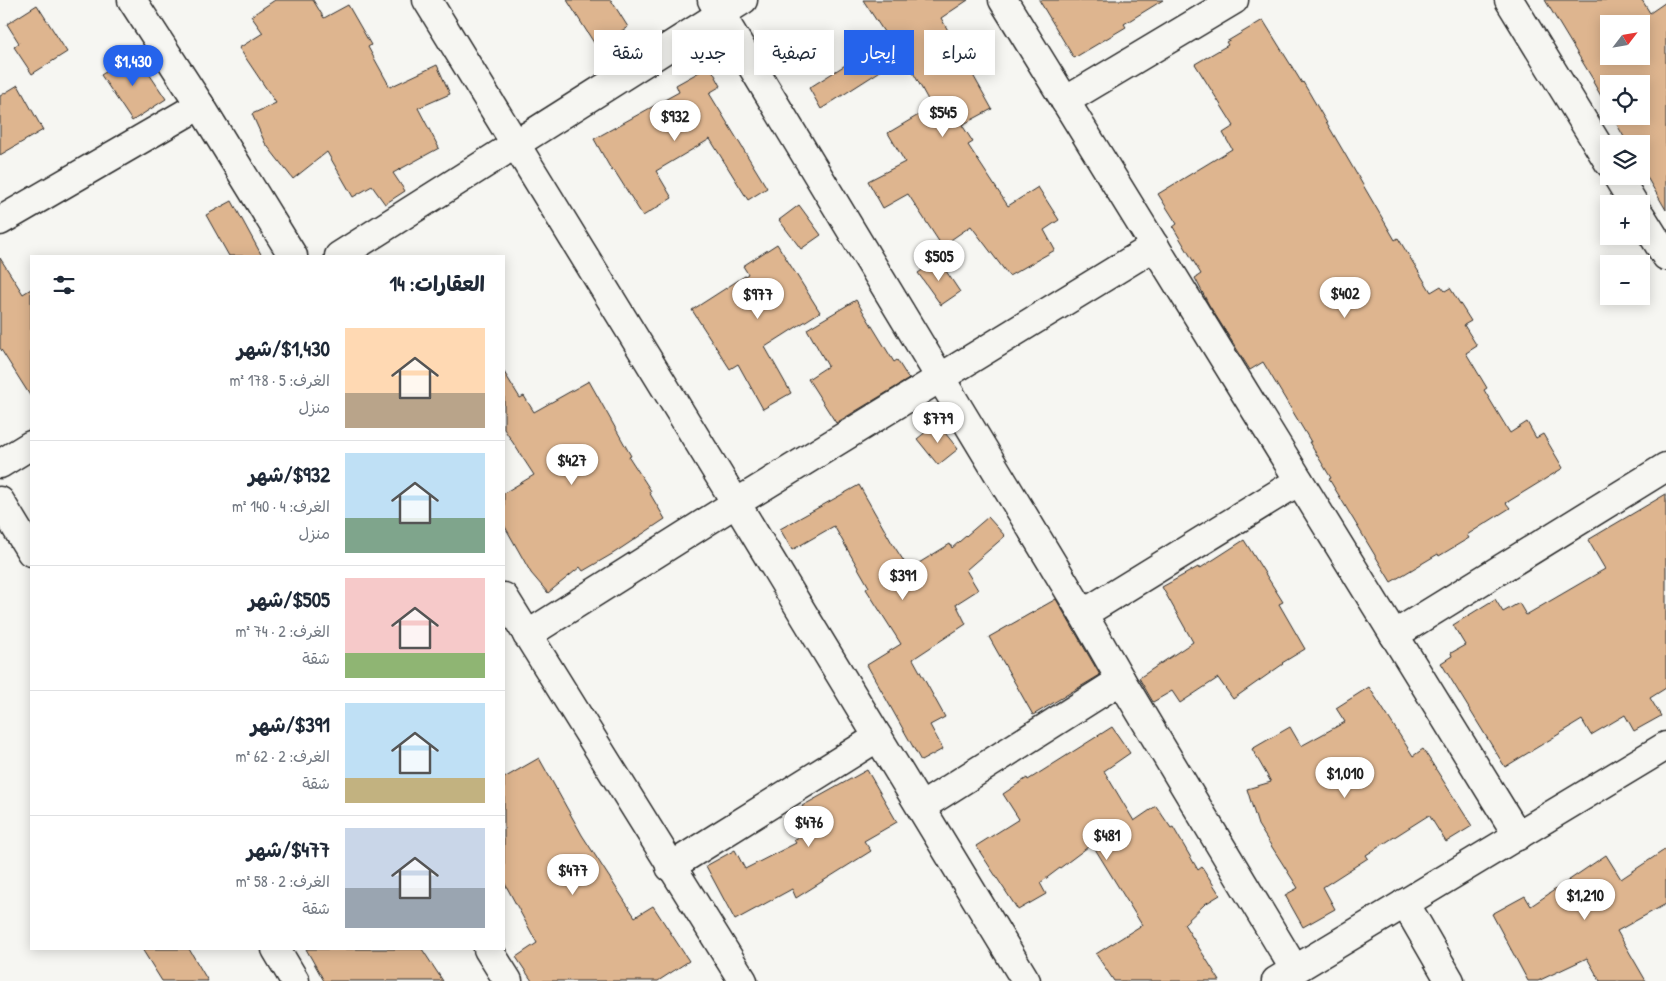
<!DOCTYPE html>
<html lang="ar">
<head>
<meta charset="utf-8">
<style>
  body { margin:0; font-family:"Patrick Hand","Playpen Sans Arabic",sans-serif; background:#f6f6f7; color:#1f2937; direction:rtl; height:100vh; display:flex; flex-direction:column; font-size:19px; white-space:nowrap }
  * { box-sizing:border-box; margin:0 }
  p { font-size:16px; color:#747a83 }
  .icon { flex:none; width:28px; height:28px; fill:none; stroke:currentColor; stroke-width:2; stroke-linecap:round; stroke-linejoin:round }
  .map { position:relative; flex:1; overflow:hidden; direction:ltr }
  .drawer { position:absolute; left:30px; top:255px; width:475px; height:695px; display:flex; flex-direction:column; background:#fff; border-radius:0px; box-shadow:0 2px 12px #0003; direction:rtl }
  .drawer>* { flex:none }
  .banner { position:absolute; left:520px; top:30px; width:475px; height:45px; direction:rtl; display:flex; gap:10px }
  .needle { width:32px; rotate:59deg }
  .controls { position:absolute; left:1600px; top:15px; display:grid; gap:10px }
  .controls a { display:grid; place-items:center; width:50px; height:50px; border-radius:0px; background:#fff; box-shadow:0 2px 12px #0003; font-size:25px }
  .price { position:absolute; translate:-50% -42px; padding:0 11px; border-radius:18px; background:#fff; color:#222; font-size:16px; line-height:32px; filter:drop-shadow(0 1px 2px #0008) }
  .price::after { content:''; position:absolute; left:50%; top:30px; width:15px; height:11px; margin-left:-8px; background:inherit; clip-path:polygon(0 0,100% 0,50% 100%) }
  .price.active { background:#2563eb; color:#fff }
  ul { padding:0; list-style:none }
  li { display:flex; align-items:center; gap:15px; height:125px; padding:0 20px }
  li+li { border-top:1px solid #e0e1e3 }
  li span { display:grid; place-items:center; flex:none; width:140px; height:100px; border-radius:0px; color:#555 }
  li>.icon { margin-inline-start:auto }
  span .icon { width:60px; height:60px; fill:#fffc; stroke-width:1 }
  li b { font-size:21px }
  h2 { display:flex; justify-content:space-between; align-items:center; height:60px; padding:0 20px; font-size:21px }
  .tag { padding:0 18px; border-radius:0px; background:#fff; box-shadow:0 2px 12px #0003; font-size:18px; line-height:45px }
  .tag.active { background:#2563eb; color:#fff }
  .map>svg:first-child { display:block }
</style>
</head>
<body>
<div class="map">
<svg width="1666" height="981" viewBox="0 0 1666 981">
  <rect width="100%" height="100%" fill="#f6f6f2"/>
  <filter id="ink" filterUnits="userSpaceOnUse"><feTurbulence type="fractalNoise" baseFrequency=".02" numOctaves="2"/><feDisplacementMap in="SourceGraphic" scale="10" xChannelSelector="R" yChannelSelector="G"/><feConvolveMatrix kernelMatrix="1 2 1 2 8 2 1 2 1" color-interpolation-filters="sRGB"/></filter>
  <g filter="url(#ink)">
    <g fill="#deb58f" stroke="#2b2b2b" fill-rule="evenodd">
      <path d="M 275,0 L 313,0 L 324,18 L 348,5 L 371,45 L 368,47 L 390,87 L 437,65 L 450,94 L 418,108 L 439,148 L 393,173 L 405,191 L 385,204 L 372,186 L 353,197 L 327,152 L 293,179 L 265,143 L 252,114 L 276,103 L 239,48 L 263,33 L 251,16 Z"/>
      <path d="M 567,0 L 611,0 L 628,27 L 596,46 Z"/>
      <path d="M 863,0 L 968,0 L 941,18 L 992,109 L 962,125 L 973,142 L 968,145 L 1008,206 L 1038,187 L 1059,220 L 1044,230 L 1055,250 L 1009,276 L 971,226 L 942,246 L 908,194 L 883,208 L 868,181 L 905,162 L 888,133 L 932,107 L 904,56 L 821,109 L 809,88 L 888,38 Z"/>
      <path d="M 1039,0 L 1163,0 L 1124,24 L 1126,27 L 1074,58 Z"/>
      <path d="M 1545,0 L 1642,0 L 1650,13 L 1666,2 L 1666,210 L 1641,167 L 1641,144 L 1628,144 L 1612,116 L 1641,116 L 1641,84 L 1609,84 L 1609,110 L 1593,82 L 1594,81 ZM 1609,24 L 1641,24 L 1641,56 L 1609,56 Z"/>
      <path d="M 37,5 L 67,52 L 32,74 L 14,47 L 19,43 L 7,24 Z"/>
      <path d="M 1263,20 L 1302,83 L 1303,82 L 1395,240 L 1398,238 L 1431,292 L 1441,286 L 1445,291 L 1450,288 L 1471,321 L 1464,325 L 1477,346 L 1466,353 L 1487,388 L 1484,390 L 1510,433 L 1527,422 L 1536,438 L 1543,434 L 1563,468 L 1506,503 L 1510,508 L 1470,533 L 1467,535 L 1469,538 L 1439,556 L 1438,554 L 1391,582 L 1329,479 L 1331,478 L 1309,442 L 1311,442 L 1263,362 L 1250,370 L 1209,305 L 1195,278 L 1201,274 L 1173,227 L 1177,224 L 1158,194 L 1232,149 L 1223,133 L 1234,126 L 1195,64 L 1228,45 L 1226,42 Z"/>
      <path d="M 135,53 L 166,99 L 132,121 L 101,75 Z"/>
      <path d="M 710,66 L 721,86 L 709,93 L 767,188 L 748,200 L 710,139 L 656,171 L 672,198 L 643,216 L 614,170 L 612,171 L 594,139 L 679,92 L 676,85 Z"/>
      <path d="M 18,85 L 43,130 L 0,155 L 0,96 Z"/>
      <path d="M 232,201 L 262,256 L 229,256 L 206,215 Z"/>
      <path d="M 799,205 L 821,235 L 801,249 L 779,220 Z"/>
      <path d="M 777,244 L 820,312 L 765,347 L 791,393 L 763,409 L 738,364 L 730,369 L 692,310 L 748,274 L 743,266 Z"/>
      <path d="M 0,258 L 23,294 L 31,289 L 31,397 L 0,348 Z"/>
      <path d="M 938,259 L 960,292 L 941,305 L 918,273 Z"/>
      <path d="M 856,300 L 894,362 L 897,360 L 909,379 L 836,423 L 808,379 L 828,366 L 807,329 Z"/>
      <path d="M 504,372 L 520,398 L 524,396 L 534,412 L 589,381 L 631,456 L 629,457 L 651,491 L 649,492 L 665,519 L 614,553 L 583,571 L 580,567 L 548,593 L 531,573 L 504,525 L 504,493 L 534,475 L 504,429 Z"/>
      <path d="M 937,423 L 958,449 L 938,465 L 917,439 Z"/>
      <path d="M 859,485 L 892,543 L 909,569 L 950,544 L 952,548 L 988,517 L 1005,536 L 966,570 L 978,590 L 956,604 L 966,624 L 913,659 L 945,717 L 930,725 L 943,749 L 921,761 L 867,665 L 901,644 L 866,589 L 869,587 L 834,526 L 792,550 L 780,529 Z"/>
      <path d="M 1666,494 L 1666,688 L 1650,698 L 1661,716 L 1634,731 L 1625,715 L 1591,735 L 1582,720 L 1505,767 L 1441,663 L 1452,656 L 1451,653 L 1465,645 L 1453,625 L 1495,599 L 1503,612 L 1519,603 L 1526,615 L 1605,569 L 1588,540 Z"/>
      <path d="M 1244,540 L 1283,602 L 1279,604 L 1305,649 L 1282,663 L 1283,664 L 1233,699 L 1218,678 L 1180,703 L 1172,691 L 1153,702 L 1139,678 L 1193,642 L 1162,587 L 1198,567 L 1199,569 Z"/>
      <path d="M 1056,599 L 1100,675 L 1033,715 L 989,637 Z"/>
      <path d="M 1369,687 L 1413,756 L 1423,749 L 1472,826 L 1446,842 L 1429,815 L 1366,855 L 1368,858 L 1323,887 L 1335,909 L 1303,927 L 1285,895 L 1298,888 L 1258,825 L 1247,789 L 1271,782 L 1252,749 L 1290,727 L 1301,746 L 1345,722 L 1336,708 Z"/>
      <path d="M 1112,727 L 1130,753 L 1104,771 L 1134,821 L 1156,806 L 1171,828 L 1173,827 L 1198,870 L 1202,867 L 1220,895 L 1205,904 L 1184,924 L 1220,981 L 1114,981 L 1096,954 L 1142,925 L 1092,844 L 1040,883 L 1046,894 L 1018,910 L 976,846 L 1019,819 L 1003,794 L 1027,778 L 1028,780 Z"/>
      <path d="M 539,758 L 582,835 L 635,917 L 653,906 L 689,961 L 658,981 L 532,981 L 516,957 L 537,943 L 504,882 L 504,778 Z"/>
      <path d="M 867,770 L 897,822 L 864,841 L 871,851 L 796,898 L 792,889 L 735,920 L 706,866 L 735,850 L 745,869 L 796,843 L 794,840 L 814,828 L 802,806 Z"/>
      <path d="M 1666,849 L 1666,904 L 1617,931 L 1646,981 L 1600,981 L 1587,958 L 1538,981 L 1528,981 L 1492,914 L 1525,896 L 1531,906 L 1606,855 L 1621,879 Z"/>
      <path d="M 142,949 L 189,949 L 208,981 L 162,981 Z"/>
      <path d="M 306,949 L 422,949 L 443,981 L 324,981 Z"/>
    </g>
    <g fill="none" stroke-linecap="round" stroke-linejoin="round">
      <defs>
        <g id="minor">
          <path d="M 132,0 L 200,105 L 293,256"/>
          <path d="M 427,0 L 736,503 L 1026,981"/>
          <path d="M 712,0 L 1083,614 L 1121,680 L 1295,970"/>
          <path d="M 1003,0 L 1518,836"/>
          <path d="M 1509,0 L 1609,163"/>
          <path d="M 1065,101 L 1234,0"/>
          <path d="M 1617,176 L 1634,204"/>
          <path d="M 1641,216 L 1666,256"/>
          <path d="M 0,221 L 200,105"/>
          <path d="M 339,256 L 743,0"/>
          <path d="M 0,464 L 31,445"/>
          <path d="M 0,501 L 31,552"/>
          <path d="M 504,597 L 743,981"/>
          <path d="M 1083,614 L 1299,481"/>
          <path d="M 527,635 L 736,503 L 1155,246"/>
          <path d="M 1394,635 L 1666,467"/>
          <path d="M 921,807 L 1121,680"/>
          <path d="M 670,867 L 878,737"/>
          <path d="M 1405,903 L 1450,981"/>
          <path d="M 276,949 L 295,981"/>
          <path d="M 488,949 L 508,981"/>
          <path d="M 1276,981 L 1666,746"/>
        </g>
      </defs>
      <use href="#minor" stroke="#2b2b2b" stroke-width="31"/>
      <use href="#minor" stroke="#f6f6f2" stroke-width="28"/>
    </g>
  </g>
</svg>
<div class="controls">
<a><svg class="needle" viewBox="-14 -14 28 28"><path d="M0-13l5 13h-10z" fill="#e53935"/><path d="M0 13l5-13h-10z" fill="#747a83"/></svg></a>
<a><svg class="icon" aria-label="locate" viewBox="0 0 24 24"><circle cx="12" cy="12" r="6"/><path d="M12 2v4M12 18v4M2 12h4M18 12h4"/></svg></a>
<a><svg class="icon" aria-label="layers" viewBox="0 0 24 24"><path d="M12 4l9 5-9 5-9-5zM3 14l9 5 9-5"/></svg></a>
<a>+</a>
<a>−</a>
</div>
<b class="price active" style="left:133px;top:87px">$1,430</b>
<b class="price" style="left:943px;top:138px">$545</b>
<b class="price" style="left:675px;top:142px">$932</b>
<b class="price" style="left:939px;top:282px">$505</b>
<b class="price" style="left:1345px;top:319px">$402</b>
<b class="price" style="left:758px;top:320px">$977</b>
<b class="price" style="left:938px;top:444px">$779</b>
<b class="price" style="left:572px;top:486px">$427</b>
<b class="price" style="left:903px;top:601px">$391</b>
<b class="price" style="left:1345px;top:799px">$1,010</b>
<b class="price" style="left:809px;top:848px">$476</b>
<b class="price" style="left:1107px;top:861px">$481</b>
<b class="price" style="left:573px;top:896px">$477</b>
<b class="price" style="left:1585px;top:921px">$1,210</b>
<div class="banner">
<a class="tag">شراء</a>
<a class="tag active">إيجار</a>
<a class="tag">تصفية</a>
<a class="tag">جديد</a>
<a class="tag">شقة</a>
</div>
<section class="drawer">
<h2>العقارات: 14<svg class="icon" aria-label="filters" viewBox="0 0 24 24"><path d="M4 7h16M4 17h16"/><circle cx="9" cy="7" r="2"/><circle cx="15" cy="17" r="2"/></svg></h2>
<ul>
<li><span style="background:linear-gradient(#ffd9b3 65%,#b9a48a 0)"><svg class="icon" aria-label="home" viewBox="0 0 24 24"><path d="M3 11l9-7 9 7M6 9v11h12V9"/></svg></span><div><b>$1,430/شهر</b><p>الغرف: 5 · 178 m²</p><p>منزل</p></div></li>
<li><span style="background:linear-gradient(#bfe0f5 65%,#7fa58c 0)"><svg class="icon" aria-label="home" viewBox="0 0 24 24"><path d="M3 11l9-7 9 7M6 9v11h12V9"/></svg></span><div><b>$932/شهر</b><p>الغرف: 4 · 140 m²</p><p>منزل</p></div></li>
<li><span style="background:linear-gradient(#f6c9c9 75%,#8fb573 0)"><svg class="icon" aria-label="home" viewBox="0 0 24 24"><path d="M3 11l9-7 9 7M6 9v11h12V9"/></svg></span><div><b>$505/شهر</b><p>الغرف: 2 · 74 m²</p><p>شقة</p></div></li>
<li><span style="background:linear-gradient(#bfe0f5 75%,#c2b280 0)"><svg class="icon" aria-label="home" viewBox="0 0 24 24"><path d="M3 11l9-7 9 7M6 9v11h12V9"/></svg></span><div><b>$391/شهر</b><p>الغرف: 2 · 62 m²</p><p>شقة</p></div></li>
<li><span style="background:linear-gradient(#c9d6e8 60%,#9aa5b1 0)"><svg class="icon" aria-label="home" viewBox="0 0 24 24"><path d="M3 11l9-7 9 7M6 9v11h12V9"/></svg></span><div><b>$477/شهر</b><p>الغرف: 2 · 58 m²</p><p>شقة</p></div></li>
</ul>
</section>
</div>
</body>
</html>
